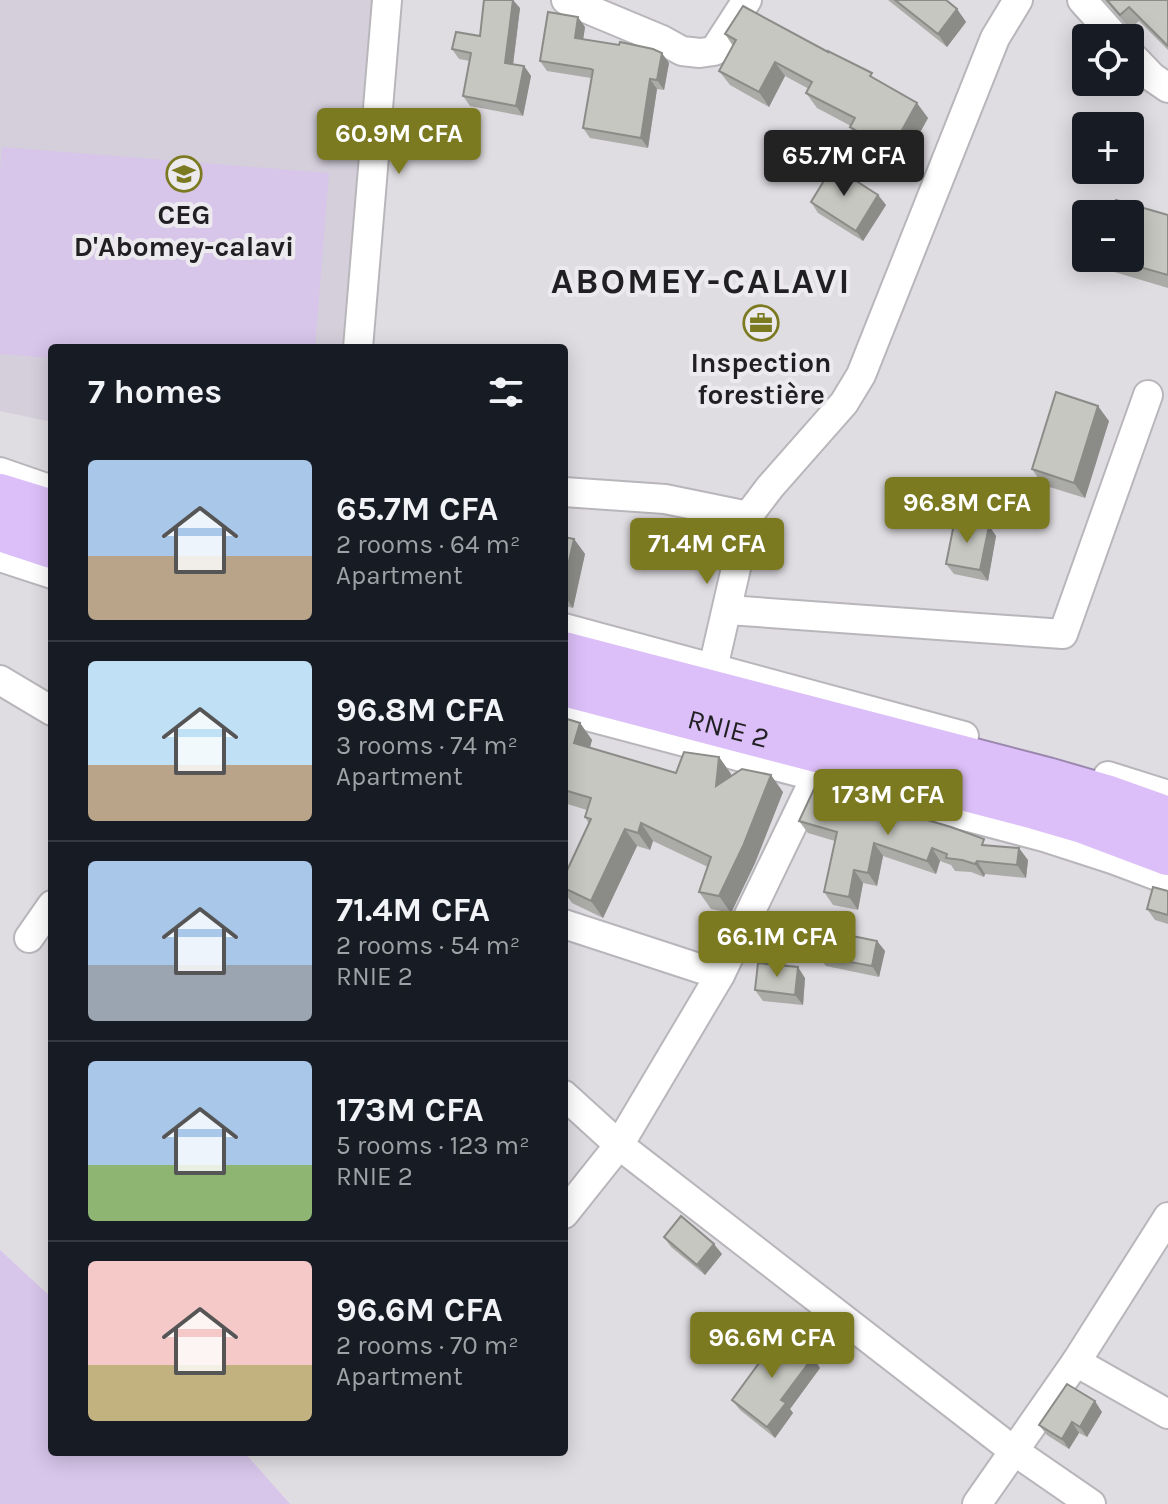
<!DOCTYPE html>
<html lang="en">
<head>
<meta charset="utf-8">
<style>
  body { margin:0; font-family:Karla,sans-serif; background:#242831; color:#f1f3f6; height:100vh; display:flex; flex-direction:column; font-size:30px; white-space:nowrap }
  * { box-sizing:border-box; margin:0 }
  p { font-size:26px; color:#9ea1a6 }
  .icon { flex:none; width:44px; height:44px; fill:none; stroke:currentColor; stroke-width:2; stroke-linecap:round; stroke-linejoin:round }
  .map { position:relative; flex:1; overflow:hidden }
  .drawer { position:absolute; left:48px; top:344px; width:520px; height:1112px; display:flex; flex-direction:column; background:#171b24; border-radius:8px; box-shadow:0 4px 20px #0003 }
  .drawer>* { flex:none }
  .tools { position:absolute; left:1072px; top:24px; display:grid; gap:16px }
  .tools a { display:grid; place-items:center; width:72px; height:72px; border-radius:8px; background:#171b24; box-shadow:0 4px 20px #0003; font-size:40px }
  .price { position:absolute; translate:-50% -68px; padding:0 18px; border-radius:8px; background:#7c7a21; color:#fff; font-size:26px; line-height:52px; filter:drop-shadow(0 2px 4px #0008) }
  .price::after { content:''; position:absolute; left:50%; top:48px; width:24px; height:18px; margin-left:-12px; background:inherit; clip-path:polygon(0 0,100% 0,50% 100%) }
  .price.selected { background:#222; color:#fff }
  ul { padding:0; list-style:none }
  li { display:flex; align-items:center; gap:24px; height:200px; padding:0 40px }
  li+li { border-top:2px solid #363941 }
  li span { display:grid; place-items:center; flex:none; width:224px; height:160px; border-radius:8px; color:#555 }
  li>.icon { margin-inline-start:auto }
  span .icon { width:96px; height:96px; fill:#fffc; stroke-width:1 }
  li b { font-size:34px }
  h2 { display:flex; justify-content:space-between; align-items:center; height:96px; padding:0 40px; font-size:34px }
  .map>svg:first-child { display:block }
</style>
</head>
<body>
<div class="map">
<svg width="1168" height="1504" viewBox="0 0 1168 1504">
  <rect width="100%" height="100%" fill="#e0dde2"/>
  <path fill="#d4cfdb" d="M 0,0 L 386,0 L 350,348 L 52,348 L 52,422 L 0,411 Z"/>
  <g fill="#d7c5ea">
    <path d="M 2,147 L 329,173 L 315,348 L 52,348 L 52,358 L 0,354 L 0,171 Z"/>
    <path d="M 0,1250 L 52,1298 L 52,1452 L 244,1452 L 290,1504 L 0,1504 Z"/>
  </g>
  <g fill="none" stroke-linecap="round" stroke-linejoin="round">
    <defs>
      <g id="minor">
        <path d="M 566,0 L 662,40 L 682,51 L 700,53 L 714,51 L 747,0"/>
        <path d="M 1082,0 L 1116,38"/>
        <path d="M 1130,54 L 1152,77 L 1168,88"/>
        <path d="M 358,348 L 387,0"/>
        <path d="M 0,472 L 52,490"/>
        <path d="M 564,492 L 665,499 L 748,516"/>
        <path d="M 0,557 L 52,574"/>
        <path d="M 728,610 L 1063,634 L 1148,395"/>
        <path d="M 564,628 L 964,736"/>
        <path d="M 713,668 L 748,516 L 770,487 L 844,403 L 861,375 L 995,38 L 1018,0"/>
        <path d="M 0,680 L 52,711"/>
        <path d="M 564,710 L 1044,837 L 1112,859 L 1168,880"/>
        <path d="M 1108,776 L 1168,795"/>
        <path d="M 564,924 L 720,975"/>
        <path d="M 29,938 L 52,905"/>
        <path d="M 564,1095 L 619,1145 L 1014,1451 L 1091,1504"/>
        <path d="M 564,1214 L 619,1145 L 720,975 L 816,776"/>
        <path d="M 1076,1362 L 1168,1414"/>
        <path d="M 977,1504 L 1076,1362 L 1168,1217"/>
      </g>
      <g id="highway">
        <path d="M 0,495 L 52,511"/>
        <path d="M 0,530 L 52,547"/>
        <path d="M 564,653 L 1047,779 L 1109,797 L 1168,818"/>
        <path id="s1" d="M 564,685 L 1035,808 L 1083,822 L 1168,854"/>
      </g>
    </defs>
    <use href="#minor" stroke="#b8b6ba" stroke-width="32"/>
    <use href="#highway" stroke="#9a87ad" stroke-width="46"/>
    <use href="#minor" stroke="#fff" stroke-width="28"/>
    <use href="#highway" stroke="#dcbff8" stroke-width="42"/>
  </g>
  <g fill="#ababa7">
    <path d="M 888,0 L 946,0 L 957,9 L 966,22 L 947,47 Z"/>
    <path d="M 1104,0 L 1168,0 L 1168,50 L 1139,21 L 1130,29 Z"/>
    <path d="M 520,8 L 513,64 L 524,66 L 531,76 L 523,116 L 470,106 L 463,96 L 470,61 L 459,59 L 452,49 L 480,36 Z"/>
    <path d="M 585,27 L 583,39 L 669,63 L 664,90 L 657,89 L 648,148 L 590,138 L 583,128 L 591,78 L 547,71 L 540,61 Z"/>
    <path d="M 725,34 L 877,80 L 928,118 L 902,165 L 860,142 L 850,127 L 851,126 L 817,108 L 806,93 L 809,89 L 785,76 L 769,107 L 730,85 L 719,71 L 733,46 Z"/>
    <path d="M 878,195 L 886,205 L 863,241 L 818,213 L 811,202 Z"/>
    <path d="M 1168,215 L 1168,288 L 1111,271 L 1102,258 L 1130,258 Z"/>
    <path d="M 1109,421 L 1085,498 L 1043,485 L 1032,469 Z"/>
    <path d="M 989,526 L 996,536 L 988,581 L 954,574 L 946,564 Z"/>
    <path d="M 564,537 L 574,539 L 585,554 L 573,608 L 564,606 Z"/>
    <path d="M 564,718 L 580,723 L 592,740 L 590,748 L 676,773 L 719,757 L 731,774 L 731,776 L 783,792 L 755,863 L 731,913 L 711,909 L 699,892 L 708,867 L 653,841 L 650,850 L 637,846 L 603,918 L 572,903 L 564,892 L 564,877 L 589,824 L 585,817 L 587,810 L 564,803 Z"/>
    <path d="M 799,821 L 989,845 L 1028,860 L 1026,878 L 985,874 L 984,877 L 971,872 L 955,871 L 951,865 L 940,861 L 936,874 L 883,856 L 877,886 L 863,883 L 858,910 L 833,905 L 824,892 L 835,841 L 808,833 Z"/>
    <path d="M 1168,891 L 1168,924 L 1155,920 L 1147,909 Z"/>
    <path d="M 877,941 L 885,951 L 879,977 L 826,966 L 818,956 Z"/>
    <path d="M 805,978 L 803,1005 L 763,1001 L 755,990 Z"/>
    <path d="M 664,1237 L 722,1254 L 705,1275 L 671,1247 Z"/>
    <path d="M 820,1368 L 790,1409 L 793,1413 L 775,1438 L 740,1410 L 732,1400 Z"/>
    <path d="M 1102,1412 L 1087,1437 L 1079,1433 L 1069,1449 L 1047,1435 L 1039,1425 Z"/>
  </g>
  <g fill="#8b8b88">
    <path d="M 513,0 L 520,8 L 512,73 L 505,63 Z"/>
    <path d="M 957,9 L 966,22 L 947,47 L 938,34 Z"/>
    <path d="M 578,17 L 585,27 L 582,48 L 575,38 Z"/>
    <path d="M 662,53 L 669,63 L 664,90 L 657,80 Z"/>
    <path d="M 775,62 L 785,76 L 769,107 L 759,92 Z"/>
    <path d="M 524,66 L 531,76 L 523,116 L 516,106 Z"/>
    <path d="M 650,79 L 657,89 L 648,148 L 641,138 Z"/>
    <path d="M 917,103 L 928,118 L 902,165 L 891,150 Z"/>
    <path d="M 878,195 L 886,205 L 863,241 L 856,231 Z"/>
    <path d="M 1098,406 L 1109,421 L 1085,498 L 1074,483 Z"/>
    <path d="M 989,526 L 996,536 L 988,581 L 980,570 Z"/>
    <path d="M 574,539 L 585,554 L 573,608 L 564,595 L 564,583 Z"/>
    <path d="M 580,723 L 592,740 L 586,760 L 574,743 Z"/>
    <path d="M 719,757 L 731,774 L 728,803 L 716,786 Z"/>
    <path d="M 771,775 L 783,792 L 755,863 L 731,913 L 719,896 Z"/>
    <path d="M 641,823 L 653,841 L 650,850 L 638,833 Z"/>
    <path d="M 625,829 L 637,846 L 603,918 L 591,901 Z"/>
    <path d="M 874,843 L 883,856 L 877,886 L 868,873 Z"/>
    <path d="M 932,848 L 940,861 L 936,874 L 927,861 Z"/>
    <path d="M 1019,848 L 1028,860 L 1026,878 L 1017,865 Z"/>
    <path d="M 977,861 L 985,874 L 984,877 L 975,864 Z"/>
    <path d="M 854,870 L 863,883 L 858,910 L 849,897 Z"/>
    <path d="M 877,941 L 885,951 L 879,977 L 872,966 Z"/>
    <path d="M 798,967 L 805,978 L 803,1005 L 795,995 Z"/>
    <path d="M 714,1244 L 722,1254 L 705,1275 L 697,1265 Z"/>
    <path d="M 813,1357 L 820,1368 L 790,1409 L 793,1413 L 775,1438 L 767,1427 L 781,1400 Z"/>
    <path d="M 1095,1401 L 1102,1412 L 1087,1437 L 1080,1427 Z"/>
    <path d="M 1072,1422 L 1079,1433 L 1069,1449 L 1062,1439 Z"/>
  </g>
  <g fill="#c7c7c2" stroke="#8b8b88" stroke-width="2">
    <path d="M 484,0 L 513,0 L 505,63 L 524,66 L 516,106 L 463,96 L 471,53 L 452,49 L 456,32 L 480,36 Z"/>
    <path d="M 895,0 L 946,0 L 957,9 L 938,34 Z"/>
    <path d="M 1107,0 L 1168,0 L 1168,46 L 1129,7 L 1120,15 Z"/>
    <path d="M 743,6 L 828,52 L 828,51 L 872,73 L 870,76 L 917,103 L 891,150 L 850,127 L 855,118 L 806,93 L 812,82 L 775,62 L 759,92 L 719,71 L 736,40 L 725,34 Z"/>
    <path d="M 548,12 L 578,17 L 575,38 L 619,45 L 620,42 L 653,49 L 662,53 L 657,80 L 650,79 L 641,138 L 583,128 L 593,70 L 591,69 L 540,61 Z"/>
    <path d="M 833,166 L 878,195 L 856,231 L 811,202 Z"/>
    <path d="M 1116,200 L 1168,215 L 1168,275 L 1108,258 L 1130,258 L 1130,214 L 1112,214 Z"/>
    <path d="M 1056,392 L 1098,406 L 1074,483 L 1032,469 Z"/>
    <path d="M 955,519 L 989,526 L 980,570 L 946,564 Z"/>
    <path d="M 564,537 L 574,539 L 564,583 Z"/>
    <path d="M 564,718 L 580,723 L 574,743 L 676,773 L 684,752 L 719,757 L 716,786 L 742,769 L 771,775 L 743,846 L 719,896 L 699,892 L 711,857 L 641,823 L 638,833 L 625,829 L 591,901 L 564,888 L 564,877 L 591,819 L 585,817 L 591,798 L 564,790 Z"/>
    <path d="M 815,787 L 951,827 L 984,839 L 982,845 L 1019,848 L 1017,865 L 977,861 L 975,864 L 962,860 L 946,858 L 947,854 L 932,848 L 927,861 L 874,843 L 868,873 L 854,870 L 849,897 L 824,892 L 837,832 L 799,821 Z"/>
    <path d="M 1153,887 L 1168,891 L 1168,915 L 1147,909 Z"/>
    <path d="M 823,930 L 877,941 L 872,966 L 818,956 Z"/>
    <path d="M 758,963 L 798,967 L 795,995 L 755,990 Z"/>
    <path d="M 681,1216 L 714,1244 L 697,1265 L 664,1237 Z"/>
    <path d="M 781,1333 L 813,1357 L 781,1400 L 786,1403 L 767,1427 L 732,1400 Z"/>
    <path d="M 1067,1384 L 1095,1401 L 1080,1427 L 1072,1422 L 1062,1439 L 1039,1425 Z"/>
  </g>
  <defs>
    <symbol id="university-ring" viewBox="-11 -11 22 22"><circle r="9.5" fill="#edeaef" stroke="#7c7a21" stroke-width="1.5"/><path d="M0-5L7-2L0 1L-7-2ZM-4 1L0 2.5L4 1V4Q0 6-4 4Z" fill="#7c7a21"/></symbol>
    <symbol id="office-ring" viewBox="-11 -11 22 22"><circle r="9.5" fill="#edeaef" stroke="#7c7a21" stroke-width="1.5"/><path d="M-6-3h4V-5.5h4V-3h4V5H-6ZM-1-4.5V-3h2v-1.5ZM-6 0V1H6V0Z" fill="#7c7a21"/></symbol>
  </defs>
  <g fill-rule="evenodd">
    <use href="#university-ring" x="164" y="154" width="40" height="40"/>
    <use href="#office-ring" x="741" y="303" width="40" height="40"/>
  </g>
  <g text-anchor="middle" stroke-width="8" stroke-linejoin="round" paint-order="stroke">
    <g font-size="28" font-weight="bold" fill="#201f21" stroke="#edeaef">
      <text x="184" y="224">CEG<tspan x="184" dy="32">D'Abomey-calavi</tspan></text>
      <text x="761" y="372">Inspection<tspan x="761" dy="32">forestière</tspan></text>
    </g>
    <g font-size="28" fill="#201f21" stroke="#edeaef">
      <text dy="10" stroke="none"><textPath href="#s1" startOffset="170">RNIE 2</textPath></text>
    </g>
    <g font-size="36" font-weight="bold" letter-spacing="2" fill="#201f21" stroke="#edeaef">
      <text x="701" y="293">ABOMEY-CALAVI</text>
    </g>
  </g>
</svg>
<div class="tools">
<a><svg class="icon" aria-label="locate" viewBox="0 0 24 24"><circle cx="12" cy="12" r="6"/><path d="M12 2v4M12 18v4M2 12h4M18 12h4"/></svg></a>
<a>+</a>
<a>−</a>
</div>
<b class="price" style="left:399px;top:176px">60.9M CFA</b>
<b class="price selected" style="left:844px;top:198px">65.7M CFA</b>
<b class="price" style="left:967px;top:545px">96.8M CFA</b>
<b class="price" style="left:707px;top:586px">71.4M CFA</b>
<b class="price" style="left:888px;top:837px">173M CFA</b>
<b class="price" style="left:777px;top:979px">66.1M CFA</b>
<b class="price" style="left:772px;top:1380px">96.6M CFA</b>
<section class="drawer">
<h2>7 homes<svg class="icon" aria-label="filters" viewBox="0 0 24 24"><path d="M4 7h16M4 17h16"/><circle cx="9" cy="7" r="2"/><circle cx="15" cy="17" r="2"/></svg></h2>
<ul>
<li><span style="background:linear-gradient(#a9c7e8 60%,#b9a48a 0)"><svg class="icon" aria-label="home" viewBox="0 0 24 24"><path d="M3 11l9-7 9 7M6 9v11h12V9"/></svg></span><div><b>65.7M CFA</b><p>2 rooms · 64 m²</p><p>Apartment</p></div></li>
<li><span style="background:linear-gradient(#bfe0f5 65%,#b9a48a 0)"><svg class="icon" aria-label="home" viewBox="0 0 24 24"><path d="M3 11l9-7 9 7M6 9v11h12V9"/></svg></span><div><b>96.8M CFA</b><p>3 rooms · 74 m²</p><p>Apartment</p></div></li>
<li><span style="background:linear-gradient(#a9c7e8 65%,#9aa5b1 0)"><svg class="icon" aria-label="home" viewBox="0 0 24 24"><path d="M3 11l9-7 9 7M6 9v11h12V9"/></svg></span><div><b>71.4M CFA</b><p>2 rooms · 54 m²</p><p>RNIE 2</p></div></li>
<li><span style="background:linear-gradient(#a9c7e8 65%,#8fb573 0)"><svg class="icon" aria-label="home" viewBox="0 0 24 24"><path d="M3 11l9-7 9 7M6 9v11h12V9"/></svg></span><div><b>173M CFA</b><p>5 rooms · 123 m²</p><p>RNIE 2</p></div></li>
<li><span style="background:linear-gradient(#f6c9c9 65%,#c2b280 0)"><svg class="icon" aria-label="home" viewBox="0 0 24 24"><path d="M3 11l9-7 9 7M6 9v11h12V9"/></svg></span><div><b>96.6M CFA</b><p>2 rooms · 70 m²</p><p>Apartment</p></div></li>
</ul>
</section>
</div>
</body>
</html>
